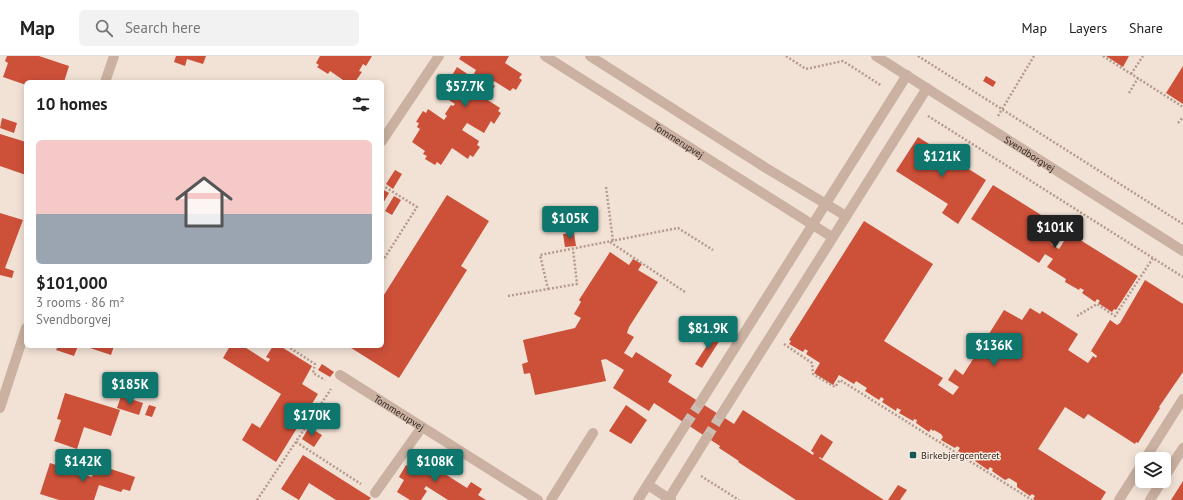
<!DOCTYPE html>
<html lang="en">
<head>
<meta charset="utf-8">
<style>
  body { margin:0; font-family:"PT Sans",sans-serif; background:#f2f2f2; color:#222; height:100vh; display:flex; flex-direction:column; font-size:15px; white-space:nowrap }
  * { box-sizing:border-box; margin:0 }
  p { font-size:13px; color:#767676 }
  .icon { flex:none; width:22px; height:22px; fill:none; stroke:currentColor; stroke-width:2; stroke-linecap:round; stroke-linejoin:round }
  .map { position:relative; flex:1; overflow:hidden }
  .panel { position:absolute; left:24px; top:24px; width:360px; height:268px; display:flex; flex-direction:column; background:#fff; border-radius:6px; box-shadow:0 2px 10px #0003 }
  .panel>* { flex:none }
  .fabs { position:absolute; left:1135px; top:396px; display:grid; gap:8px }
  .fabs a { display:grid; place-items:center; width:36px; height:36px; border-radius:6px; background:#fff; box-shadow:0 2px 10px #0003; font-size:20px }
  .price { position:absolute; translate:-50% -34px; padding:0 9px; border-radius:4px; background:#0f766e; color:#fff; font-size:13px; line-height:26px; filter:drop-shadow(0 1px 2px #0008) }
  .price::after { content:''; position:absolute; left:50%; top:24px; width:12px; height:9px; margin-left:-6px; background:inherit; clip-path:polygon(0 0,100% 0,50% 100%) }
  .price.active { background:#222; color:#fff }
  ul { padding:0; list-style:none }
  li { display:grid; align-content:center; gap:8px; height:212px; padding:0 12px }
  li+li { border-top:1px solid #e0e0e0 }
  li span { display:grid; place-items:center; height:124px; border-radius:6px; color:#555 }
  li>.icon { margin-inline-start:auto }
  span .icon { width:72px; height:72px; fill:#fffc; stroke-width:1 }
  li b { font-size:17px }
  h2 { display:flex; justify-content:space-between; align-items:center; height:48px; padding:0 12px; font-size:17px }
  header { display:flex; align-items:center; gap:24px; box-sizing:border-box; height:56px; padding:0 20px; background:#fff; border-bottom:1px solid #e0e0e0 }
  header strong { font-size:19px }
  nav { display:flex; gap:22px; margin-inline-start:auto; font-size:14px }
  .search { width:280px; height:36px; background:#f2f2f2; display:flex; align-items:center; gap:10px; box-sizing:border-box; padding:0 14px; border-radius:6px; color:#767676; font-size:15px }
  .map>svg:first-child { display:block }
</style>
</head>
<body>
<header>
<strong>Map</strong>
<div class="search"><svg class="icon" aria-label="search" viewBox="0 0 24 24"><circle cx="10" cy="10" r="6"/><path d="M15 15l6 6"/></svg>Search here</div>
<nav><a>Map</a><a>Layers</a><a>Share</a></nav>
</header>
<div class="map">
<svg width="1183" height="444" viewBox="0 0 1183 444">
  <rect width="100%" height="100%" fill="#f2e2d6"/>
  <g fill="#cd5039">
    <path d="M 7,0 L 39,0 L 69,10 L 64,26 L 26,26 L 26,29 L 3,21 L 8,7 L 5,5 Z"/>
    <path d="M 176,0 L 206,0 L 203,8 L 187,3 L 185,10 L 174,6 Z"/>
    <path d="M 320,0 L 372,0 L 366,10 L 363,8 L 359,15 L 362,16 L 355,26 L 353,24 L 346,26 L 330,15 L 328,18 L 317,11 L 319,9 L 316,7 Z"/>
    <path d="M 461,0 L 509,0 L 505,7 L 522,18 L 519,22 L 522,24 L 516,34 L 513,32 L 510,35 L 494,25 L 492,28 L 495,30 L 488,40 L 485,38 L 483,41 L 500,52 L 498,55 L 501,57 L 494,68 L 491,65 L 484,77 L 467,67 L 462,74 L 479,85 L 477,89 L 480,91 L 473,101 L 470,99 L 468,103 L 452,92 L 441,109 L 437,106 L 435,109 L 425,103 L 427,100 L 423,98 L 425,95 L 412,86 L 420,73 L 417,71 L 419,67 L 416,66 L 423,55 L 426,57 L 428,53 L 444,64 L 447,60 L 445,58 L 451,49 L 453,50 L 455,48 L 438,37 L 440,33 L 438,32 L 445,21 L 447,23 L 449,20 L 451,21 L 457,11 L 472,21 L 476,14 L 459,3 Z"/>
    <path d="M 1106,0 L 1129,0 L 1123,11 Z"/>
    <path d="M 1183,10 L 1183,48 L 1166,37 Z"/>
    <path d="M 986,20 L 996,26 L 993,31 L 983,25 Z"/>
    <path d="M 2,62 L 17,67 L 14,77 L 0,72 Z"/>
    <path d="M 0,78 L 26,86 L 26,119 L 0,110 Z"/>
    <path d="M 918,81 L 986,124 L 958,168 L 942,157 L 948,148 L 896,115 Z"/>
    <path d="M 395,114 L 402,118 L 393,133 L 386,128 Z"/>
    <path d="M 993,129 L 1062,172 L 1051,188 L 1059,193 L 1069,177 L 1138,220 L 1116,254 L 1114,253 L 1112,256 L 1098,247 L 1100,245 L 1097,243 L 1095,246 L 1082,237 L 1084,234 L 1080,232 L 1079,234 L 1065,226 L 1066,223 L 1047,211 L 1053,203 L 1045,198 L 1039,207 L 971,163 Z"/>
    <path d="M 382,133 L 389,137 L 382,149 Z"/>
    <path d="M 447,139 L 489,165 L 461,210 L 467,214 L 399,322 L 348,290 L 382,290 L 382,242 Z"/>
    <path d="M 394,140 L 401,144 L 392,159 L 385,155 Z"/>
    <path d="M 0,157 L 23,164 L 5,212 L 14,215 L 12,222 L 0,219 Z"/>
    <path d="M 864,165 L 933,208 L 884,285 L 943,322 L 938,329 L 953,339 L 959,331 L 948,324 L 955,313 L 963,319 L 1004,254 L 1022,264 L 1030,252 L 1040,258 L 1042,255 L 1078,278 L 1068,294 L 1088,307 L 1093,300 L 1096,302 L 1097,300 L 1091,295 L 1110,264 L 1117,269 L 1120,267 L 1145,224 L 1183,248 L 1183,316 L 1159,351 L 1160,352 L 1138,387 L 1136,386 L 1135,388 L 1088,358 L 1084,363 L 1065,351 L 1038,393 L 1106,436 L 1101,444 L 1035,444 L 1033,443 L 1035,440 L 1032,438 L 1030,440 L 1017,431 L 1017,427 L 1009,422 L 1005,424 L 992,415 L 993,413 L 990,411 L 988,414 L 975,405 L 976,402 L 973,400 L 971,403 L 958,395 L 960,392 L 957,390 L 955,392 L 941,384 L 943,381 L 941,378 L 934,374 L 933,375 L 931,373 L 929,376 L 916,367 L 917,364 L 914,363 L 913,365 L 899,357 L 901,354 L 897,352 L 896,355 L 882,346 L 884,343 L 881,341 L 879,344 L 865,335 L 867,332 L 856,325 L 854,328 L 839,319 L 833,329 L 814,317 L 820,307 L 806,298 L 808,295 L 805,293 L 803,296 L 789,288 L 791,285 L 789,284 Z"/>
    <path d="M 574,177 L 576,190 L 565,191 L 563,178 Z"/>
    <path d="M 610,196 L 629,209 L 633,203 L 642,208 L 638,214 L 658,226 L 629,271 L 627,277 L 634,281 L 624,297 L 632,302 L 636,296 L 672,319 L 668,326 L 734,368 L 743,354 L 813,399 L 814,397 L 811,395 L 821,378 L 833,386 L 822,403 L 820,401 L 819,402 L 884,444 L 796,444 L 738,406 L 739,405 L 719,392 L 720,390 L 654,347 L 649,355 L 613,332 L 624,314 L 606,303 L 601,304 L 606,325 L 535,339 L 530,317 L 524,318 L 522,308 L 528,306 L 523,284 L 575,272 L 581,262 L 574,258 L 581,246 L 579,244 Z"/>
    <path d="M 715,277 L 722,281 L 702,312 L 695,308 Z"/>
    <path d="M 58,290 L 78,290 L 74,300 L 56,294 Z"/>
    <path d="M 84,290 L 114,290 L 111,299 Z"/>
    <path d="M 230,290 L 243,290 L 268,306 L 270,303 L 266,301 L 273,290 L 276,292 L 280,290 L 312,310 L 302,328 L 318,338 L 276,406 L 242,384 L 252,367 L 260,372 L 281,338 L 223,302 Z"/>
    <path d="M 322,308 L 334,316 L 330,321 L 318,314 Z"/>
    <path d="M 65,337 L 120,354 L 111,380 L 84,371 L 77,393 L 54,385 L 61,364 L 57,363 Z"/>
    <path d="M 121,340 L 143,347 L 139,359 L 117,352 Z"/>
    <path d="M 149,349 L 156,351 L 152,361 L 145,359 Z"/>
    <path d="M 626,349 L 647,364 L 631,388 L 609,375 Z"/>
    <path d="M 309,371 L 322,379 L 314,391 L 302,383 Z"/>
    <path d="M 303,399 L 371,442 L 369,444 L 336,444 L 309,427 L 299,444 L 281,433 Z"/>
    <path d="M 419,401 L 433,411 L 437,405 L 449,412 L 445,418 L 467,432 L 471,426 L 482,433 L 478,439 L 486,444 L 448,444 L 426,430 L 424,433 L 427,435 L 421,444 L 410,444 L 397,436 L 404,424 L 399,421 L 406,409 L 412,413 Z"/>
    <path d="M 50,407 L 92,421 L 96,408 L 135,421 L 130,435 L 123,433 L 121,436 L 99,429 L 94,444 L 59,444 L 40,438 Z"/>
    <path d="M 1183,425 L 1183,444 L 1171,444 Z"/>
    <path d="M 898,429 L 907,434 L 900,444 L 888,444 Z"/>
  </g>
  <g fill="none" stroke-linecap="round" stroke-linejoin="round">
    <g stroke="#ccbdb3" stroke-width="10" stroke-dasharray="10 5" stroke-linecap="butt">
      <path d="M 686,368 L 700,347"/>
      <path d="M 707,381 L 721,359"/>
    </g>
    <g stroke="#b69a8c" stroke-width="2.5" stroke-dasharray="2 2" stroke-linecap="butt">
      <path d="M 786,0 L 806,13 L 843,5 L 882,30"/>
      <path d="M 918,0 L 1183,168"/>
      <path d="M 1103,0 L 1183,51"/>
      <path d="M 1131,18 L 1143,0"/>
      <path d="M 1129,37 L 1138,22"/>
      <path d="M 928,60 L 1183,221"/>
      <path d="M 998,60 L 1034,0"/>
      <path d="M 1178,67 L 1183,61"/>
      <path d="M 382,129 L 417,151 L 382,206"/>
      <path d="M 606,131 L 613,185"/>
      <path d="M 610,186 L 685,236"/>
      <path d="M 548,233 L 577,228 L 573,193"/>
      <path d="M 508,240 L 548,233 L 540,199 L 678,172 L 713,194"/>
      <path d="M 1077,260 L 1097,248 L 1115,260 L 1153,202"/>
      <path d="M 784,288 L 812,307 L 813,318 L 835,331 L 840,324 L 1032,444"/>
      <path d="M 287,290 L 315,308 L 313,317 L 325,324"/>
      <path d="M 296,386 L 361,428"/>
      <path d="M 701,420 L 739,444"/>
      <path d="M 257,444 L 331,333"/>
    </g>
    <g stroke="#cab1a1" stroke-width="10">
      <path d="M 648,429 L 671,444"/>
      <path d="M 375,437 L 422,371"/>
      <path d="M 551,444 L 593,377"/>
    </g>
    <g stroke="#cab1a1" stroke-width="10">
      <path id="s1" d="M 545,0 L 832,181"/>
      <path d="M 590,0 L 766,112 L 846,160"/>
      <path id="s2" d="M 876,0 L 1183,195"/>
      <path d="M 105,26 L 114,0"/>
      <path d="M 382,85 L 439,0"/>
      <path id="s3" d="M 340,319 L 538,444"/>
      <path d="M 700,347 L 907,19"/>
      <path d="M 0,352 L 26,272"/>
      <path d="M 721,359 L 927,32"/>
      <path d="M 1145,403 L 1183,343"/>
      <path d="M 1164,422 L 1183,392"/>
      <path d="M 638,444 L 686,368"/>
      <path d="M 668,444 L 707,381"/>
      <path d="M 1119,444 L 1142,408"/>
      <path d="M 1150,444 L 1162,425"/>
    </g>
  </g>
  <rect fill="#185857" stroke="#faede2" stroke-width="1.5" x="909" y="395" width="8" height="8" rx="2"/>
  <g text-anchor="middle" stroke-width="3" stroke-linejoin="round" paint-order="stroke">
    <g font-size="10" fill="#342825" stroke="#faede2">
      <text dy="4" stroke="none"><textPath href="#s1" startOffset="158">Tommerupvej</textPath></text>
      <text dy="4" stroke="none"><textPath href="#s2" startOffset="182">Svendborgvej</textPath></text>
      <text dy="4" stroke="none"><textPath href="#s3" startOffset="70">Tommerupvej</textPath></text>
    </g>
    <g font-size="10" fill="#342825" stroke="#faede2" text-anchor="start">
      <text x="921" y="403">Birkebjergcenteret</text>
    </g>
  </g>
</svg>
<div class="fabs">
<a><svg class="icon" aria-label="layers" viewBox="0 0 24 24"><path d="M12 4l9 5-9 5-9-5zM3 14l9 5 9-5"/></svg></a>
</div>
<b class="price" style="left:465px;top:52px">$57.7K</b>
<b class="price" style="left:942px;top:122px">$121K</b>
<b class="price" style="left:570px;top:184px">$105K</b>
<b class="price active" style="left:1055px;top:193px">$101K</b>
<b class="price" style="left:708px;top:294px">$81.9K</b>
<b class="price" style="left:994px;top:311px">$136K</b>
<b class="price" style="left:130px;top:350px">$185K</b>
<b class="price" style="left:312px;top:381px">$170K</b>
<b class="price" style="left:83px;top:427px">$142K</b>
<b class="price" style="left:435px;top:427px">$108K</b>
<section class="panel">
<h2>10 homes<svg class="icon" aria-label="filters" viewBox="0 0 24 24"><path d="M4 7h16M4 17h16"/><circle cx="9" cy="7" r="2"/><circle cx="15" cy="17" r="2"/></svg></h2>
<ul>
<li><span style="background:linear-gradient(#f6c9c9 60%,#9aa5b1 0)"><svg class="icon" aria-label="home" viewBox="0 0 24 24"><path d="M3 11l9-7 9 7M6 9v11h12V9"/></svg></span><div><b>$101,000</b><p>3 rooms · 86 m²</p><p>Svendborgvej</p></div></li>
</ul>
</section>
</div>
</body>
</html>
